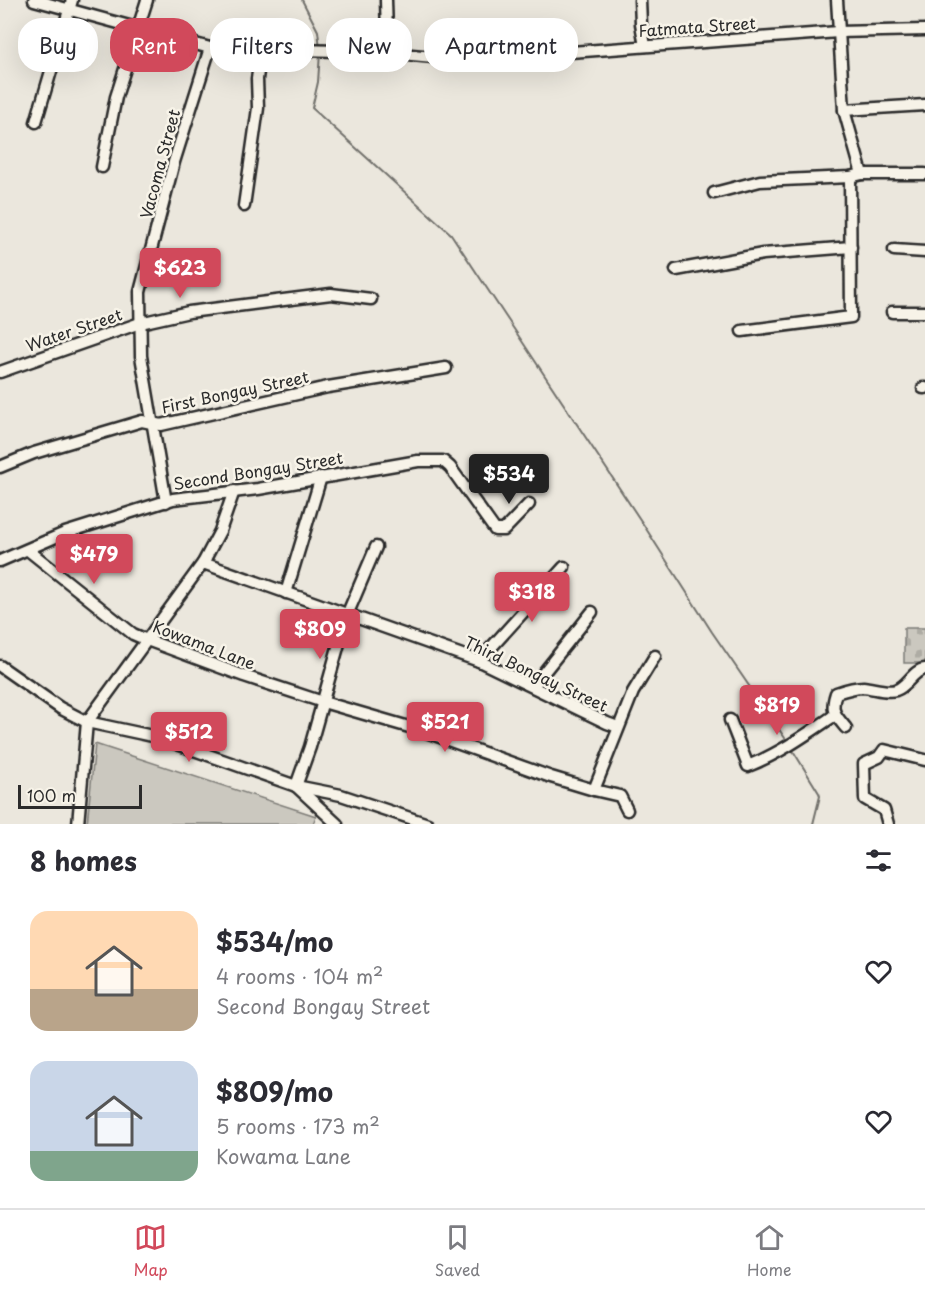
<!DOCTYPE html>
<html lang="en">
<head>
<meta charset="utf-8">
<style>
  body { margin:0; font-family:"Playpen Sans",sans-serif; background:#f7f7f7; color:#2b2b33; height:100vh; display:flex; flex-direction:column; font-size:22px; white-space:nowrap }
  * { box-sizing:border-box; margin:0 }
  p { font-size:20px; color:#7c7c81 }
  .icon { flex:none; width:33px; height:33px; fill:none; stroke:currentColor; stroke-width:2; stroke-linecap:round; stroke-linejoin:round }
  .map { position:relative; height:824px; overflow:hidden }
  .side { display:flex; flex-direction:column; background:#fff; flex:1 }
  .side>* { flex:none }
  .hud { position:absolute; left:18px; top:18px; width:600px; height:54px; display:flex; gap:12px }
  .scale { position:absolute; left:18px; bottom:15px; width:124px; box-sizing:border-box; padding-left:6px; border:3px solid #2b2b2b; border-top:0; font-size:16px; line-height:21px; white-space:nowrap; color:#2b2b2b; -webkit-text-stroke:4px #f7f3e8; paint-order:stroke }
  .price { position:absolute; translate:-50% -51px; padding:0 14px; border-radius:6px; background:#d1495b; color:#fff; font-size:20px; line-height:39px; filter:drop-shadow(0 2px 3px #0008) }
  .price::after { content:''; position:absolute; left:50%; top:36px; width:18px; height:14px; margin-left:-9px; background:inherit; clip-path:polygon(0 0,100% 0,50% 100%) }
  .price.active { background:#222; color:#fff }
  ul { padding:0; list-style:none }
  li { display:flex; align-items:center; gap:18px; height:150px; padding:0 30px }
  li span { display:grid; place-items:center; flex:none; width:168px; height:120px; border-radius:18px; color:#555 }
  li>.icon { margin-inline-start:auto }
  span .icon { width:72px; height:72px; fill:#fffc; stroke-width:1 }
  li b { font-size:26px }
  h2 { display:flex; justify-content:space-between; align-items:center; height:72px; padding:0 30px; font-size:26px }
  .chip { padding:0 21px; border-radius:24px; background:#fff; box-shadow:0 6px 24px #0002; font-size:21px; line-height:54px }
  .chip.active { background:#d1495b; color:#fff }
  .tab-bar { display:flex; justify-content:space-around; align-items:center; height:84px; border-top:2px solid #e1e1e2; background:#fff; font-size:16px; color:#7c7c81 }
  .tab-bar a { display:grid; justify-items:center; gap:3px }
  .tab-bar .active { color:#d1495b }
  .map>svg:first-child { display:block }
</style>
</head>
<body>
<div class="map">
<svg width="925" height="824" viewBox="0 0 925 824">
  <defs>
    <pattern id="cemetery-stones" width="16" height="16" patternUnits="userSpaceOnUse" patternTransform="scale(1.5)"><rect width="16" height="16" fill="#cbc8bf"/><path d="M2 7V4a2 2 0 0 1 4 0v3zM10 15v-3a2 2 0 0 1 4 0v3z" fill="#aeaca4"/></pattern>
  </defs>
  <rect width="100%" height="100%" fill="#ebe7dd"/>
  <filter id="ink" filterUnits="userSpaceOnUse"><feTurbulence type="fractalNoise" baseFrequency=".0167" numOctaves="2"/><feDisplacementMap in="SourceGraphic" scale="12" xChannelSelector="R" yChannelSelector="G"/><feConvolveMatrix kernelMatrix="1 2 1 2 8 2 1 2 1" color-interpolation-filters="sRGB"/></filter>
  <g filter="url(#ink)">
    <rect fill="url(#cemetery-stones)" stroke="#7b7a75" stroke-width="1.5" x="904" y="628" width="21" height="35"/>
    <path fill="#cbc8bf" stroke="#7b7a75" stroke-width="1.5" d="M 95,744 L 316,816 L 313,824 L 87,824 Z"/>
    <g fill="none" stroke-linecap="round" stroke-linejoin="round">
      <g stroke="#72716c" stroke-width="2">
        <path d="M 302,0 L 318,31 L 320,48"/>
        <path d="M 320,53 L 318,82 L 312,108 L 451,234 L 643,524 L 712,632 L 787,741"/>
        <path d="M 792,749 L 819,793 L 820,796 L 813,824"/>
      </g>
      <defs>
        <g id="minor">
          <path d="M 34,0 L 210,48 L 380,52 L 465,60 L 838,32 L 925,30"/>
          <path d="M 640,0 L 641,24 L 645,46"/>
          <path d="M 837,0 L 844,110 L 862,174"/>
          <path d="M 380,52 L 387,34 L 386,0"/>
          <path d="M 844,110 L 925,105"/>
          <path d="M 36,122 L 72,0"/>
          <path d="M 102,167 L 116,97 L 147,0"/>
          <path d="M 714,193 L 760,181 L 850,177 L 862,174 L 925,174"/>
          <path d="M 244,206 L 258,108 L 257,79 L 261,49"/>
          <path d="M 894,250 L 925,252"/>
          <path d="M 676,270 L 763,254 L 851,247"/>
          <path d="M 892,312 L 925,312"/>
          <path d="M 742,331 L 851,317 L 850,177"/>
          <path d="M 0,372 L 140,323 L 189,312 L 331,294 L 371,299"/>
          <path d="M 923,388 L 925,388"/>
          <path d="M 0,467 L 34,453 L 142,421 L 161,425 L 328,387 L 446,368"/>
          <path d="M 166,502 L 141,356 L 140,292 L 174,162 L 210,48"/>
          <path d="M 28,550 L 133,634 L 147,640 L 244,676 L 323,702 L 423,731 L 551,777 L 594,790 L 633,692 L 655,656"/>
          <path d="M 0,561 L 65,533 L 173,499 L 258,489 L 418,461 L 443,461 L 450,467 L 495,530 L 504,530 L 529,504"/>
          <path d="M 203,563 L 479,661 L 607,723 L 618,727"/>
          <path d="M 286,593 L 321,477"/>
          <path d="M 479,661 L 564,567"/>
          <path d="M 0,666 L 60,708 L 87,722 L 157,737 L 296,786 L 341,795 L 428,824"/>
          <path d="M 533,686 L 592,612"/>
          <path d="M 730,720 L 748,766 C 779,754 807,734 835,715"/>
          <path d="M 87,722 L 203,563 L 220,531 L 234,491"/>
          <path d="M 846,728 C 835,715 830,711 836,693 C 845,690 854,687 863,687 C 874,688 886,693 896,690 C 908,686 913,670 925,669"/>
          <path d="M 296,786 L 310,747 L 347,615 L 376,547"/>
          <path d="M 296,786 L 337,824"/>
          <path d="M 594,790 L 620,796 L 627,810"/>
          <path d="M 78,824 L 87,722"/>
          <path d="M 888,824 L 884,810 L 865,799 L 864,764 L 879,757 L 884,750 L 925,760"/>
        </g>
      </defs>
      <use href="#minor" stroke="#2b2b2b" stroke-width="15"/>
      <use href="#minor" stroke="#f7f3e8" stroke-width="10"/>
    </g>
  </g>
  <g text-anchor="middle" stroke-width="5" stroke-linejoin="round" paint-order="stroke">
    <g font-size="16" fill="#2b2b2b" stroke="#f7f3e8">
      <text transform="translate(697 27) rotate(-4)" y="6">Fatmata Street</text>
      <text transform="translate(160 164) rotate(-75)" y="6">Vacoma Street</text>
      <text transform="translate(74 330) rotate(-19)" y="6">Water Street</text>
      <text transform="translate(235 392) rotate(-12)" y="6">First Bongay Street</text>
      <text transform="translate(258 471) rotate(-9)" y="6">Second Bongay Street</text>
      <text transform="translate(204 645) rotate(21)" y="6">Kowama Lane</text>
      <text transform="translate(536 674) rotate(25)" y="6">Third Bongay Street</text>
    </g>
  </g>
</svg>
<div class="scale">100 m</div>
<b class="price" style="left:180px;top:299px">$623</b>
<b class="price active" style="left:509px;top:505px">$534</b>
<b class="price" style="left:94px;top:585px">$479</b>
<b class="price" style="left:532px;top:623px">$318</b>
<b class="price" style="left:320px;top:660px">$809</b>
<b class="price" style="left:777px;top:736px">$819</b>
<b class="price" style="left:445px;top:753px">$521</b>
<b class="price" style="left:189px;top:763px">$512</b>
<div class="hud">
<a class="chip">Buy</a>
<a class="chip active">Rent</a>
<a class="chip">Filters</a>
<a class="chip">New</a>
<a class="chip">Apartment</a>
</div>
</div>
<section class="side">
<h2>8 homes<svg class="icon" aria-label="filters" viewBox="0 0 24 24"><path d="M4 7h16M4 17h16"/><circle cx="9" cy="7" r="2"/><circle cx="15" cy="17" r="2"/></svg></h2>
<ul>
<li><span style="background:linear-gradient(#ffd9b3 65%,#b9a48a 0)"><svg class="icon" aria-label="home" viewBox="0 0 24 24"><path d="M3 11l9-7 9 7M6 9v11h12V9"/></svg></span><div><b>$534/mo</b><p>4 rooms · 104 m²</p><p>Second Bongay Street</p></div><svg class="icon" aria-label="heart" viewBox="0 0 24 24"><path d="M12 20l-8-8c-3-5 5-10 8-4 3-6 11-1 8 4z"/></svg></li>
<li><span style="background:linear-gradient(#c9d6e8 75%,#7fa58c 0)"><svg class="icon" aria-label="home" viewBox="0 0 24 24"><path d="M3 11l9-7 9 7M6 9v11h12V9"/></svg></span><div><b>$809/mo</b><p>5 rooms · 173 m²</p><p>Kowama Lane</p></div><svg class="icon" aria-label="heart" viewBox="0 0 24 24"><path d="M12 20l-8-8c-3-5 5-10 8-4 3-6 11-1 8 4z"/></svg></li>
</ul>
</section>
<nav class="tab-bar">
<a class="active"><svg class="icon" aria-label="map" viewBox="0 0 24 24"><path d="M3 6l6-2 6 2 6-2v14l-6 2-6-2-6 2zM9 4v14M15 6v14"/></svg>Map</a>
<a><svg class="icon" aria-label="saved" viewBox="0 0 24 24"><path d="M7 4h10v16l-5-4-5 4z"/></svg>Saved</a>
<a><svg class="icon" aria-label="home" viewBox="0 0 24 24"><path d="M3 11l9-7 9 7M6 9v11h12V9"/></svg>Home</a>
</nav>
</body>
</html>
